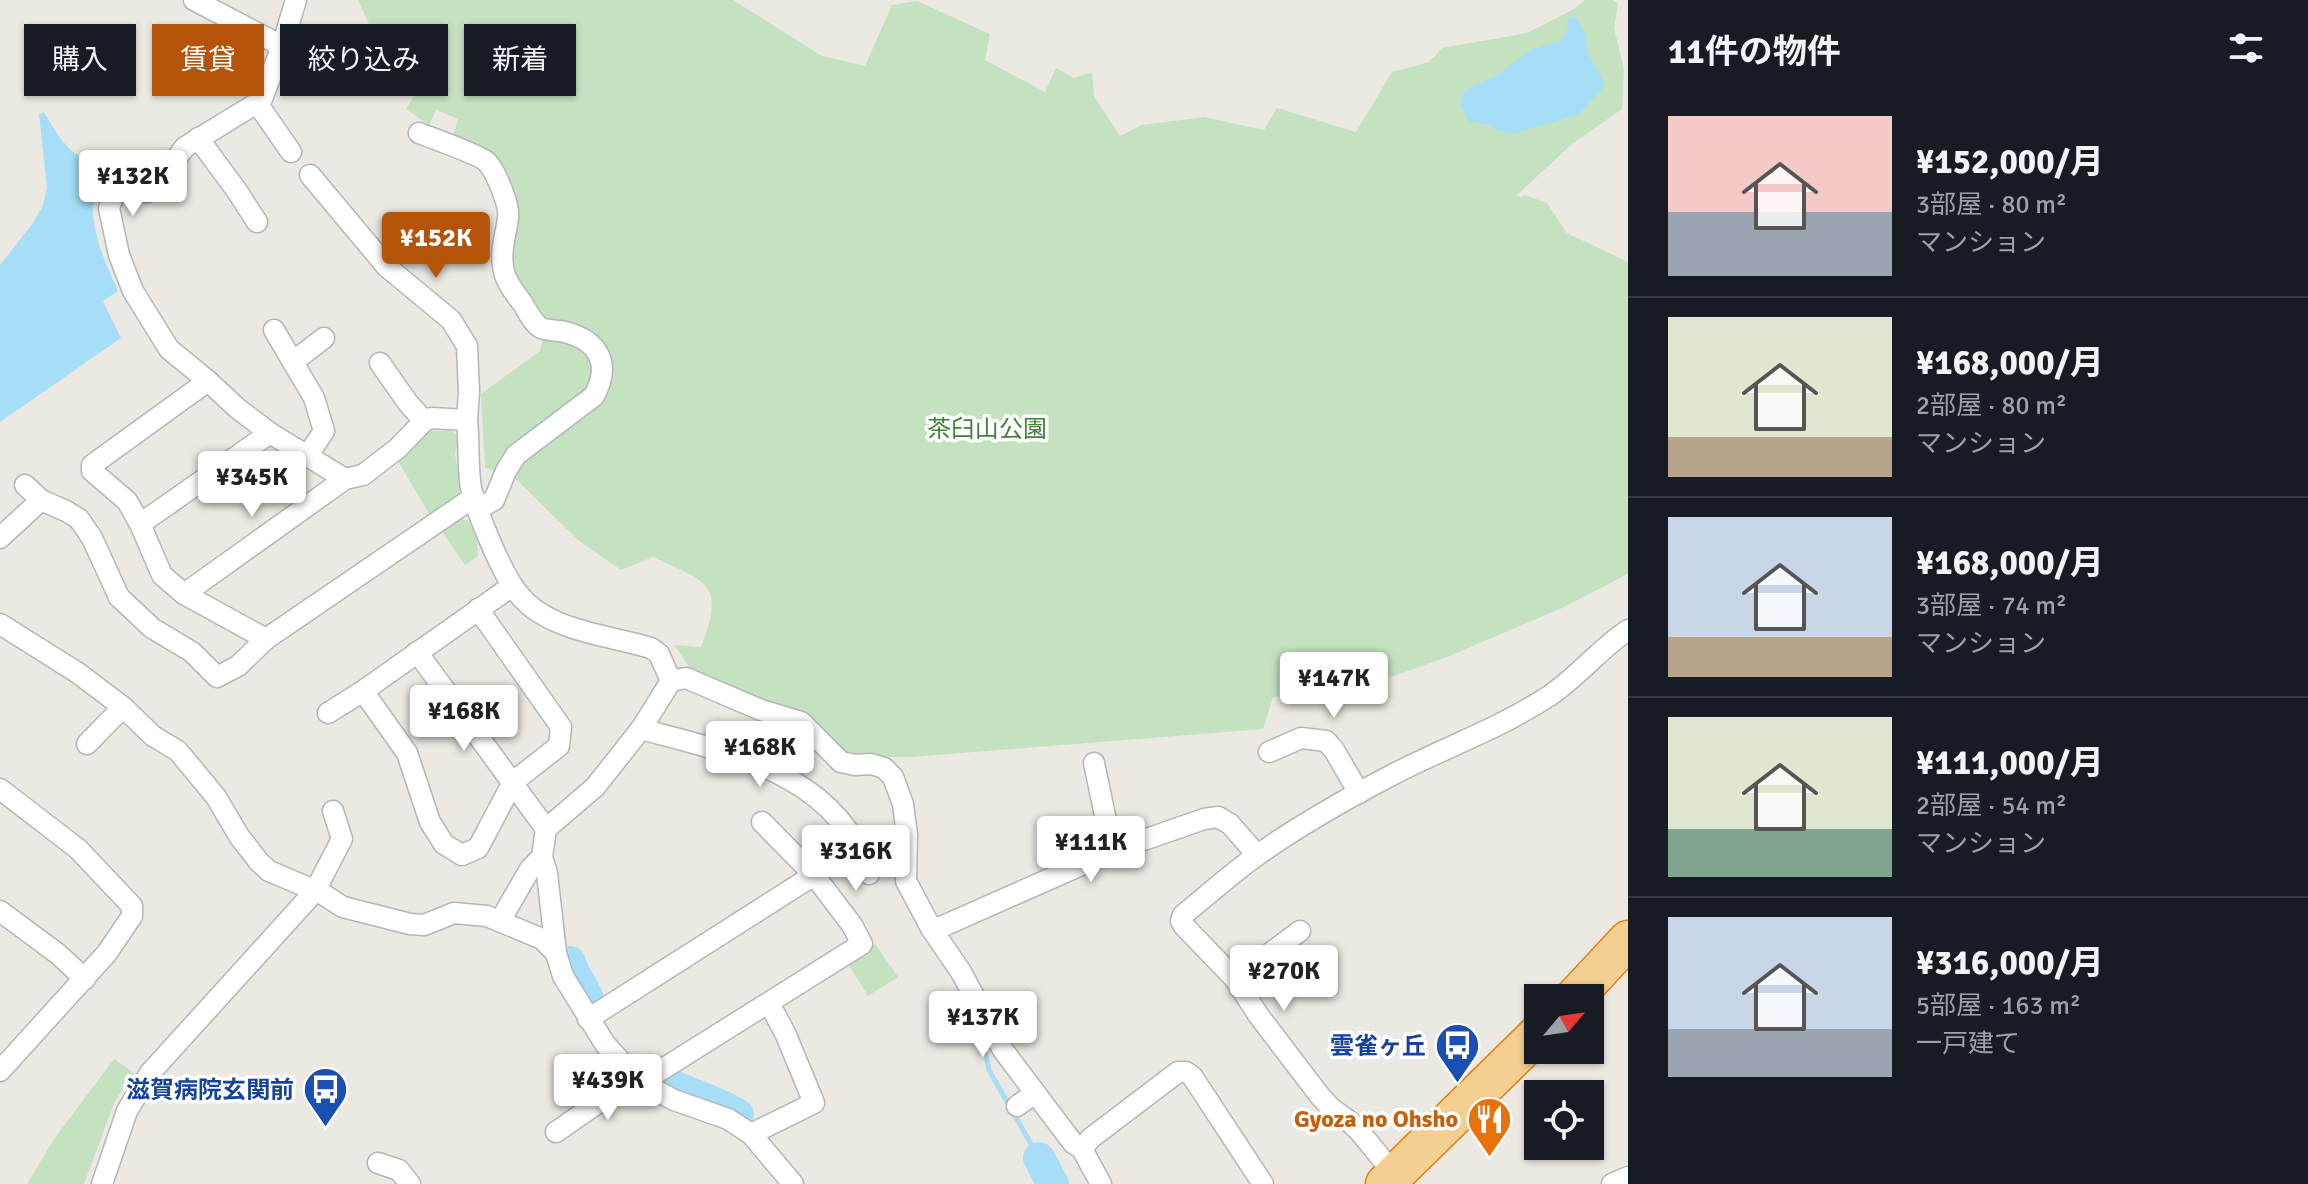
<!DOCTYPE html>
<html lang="ja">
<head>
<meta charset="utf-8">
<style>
  body { margin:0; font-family:Signika,"Noto Sans JP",sans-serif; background:#242831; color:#f1f3f6; height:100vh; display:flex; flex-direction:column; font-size:30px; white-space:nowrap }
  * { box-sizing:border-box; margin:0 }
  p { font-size:26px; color:#9ea1a6 }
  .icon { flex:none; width:44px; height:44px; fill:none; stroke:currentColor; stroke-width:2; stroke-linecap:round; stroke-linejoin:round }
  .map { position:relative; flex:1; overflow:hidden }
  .details { display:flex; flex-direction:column; background:#171b24; width:680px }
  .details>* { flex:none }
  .hud { position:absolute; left:24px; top:24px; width:760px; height:72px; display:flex; gap:16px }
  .needle { width:52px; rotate:61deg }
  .controls { position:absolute; left:1524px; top:984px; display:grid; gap:16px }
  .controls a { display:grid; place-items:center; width:80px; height:80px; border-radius:0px; background:#171b24; box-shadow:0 2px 6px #0004; font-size:40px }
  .price { position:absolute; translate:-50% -68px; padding:0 18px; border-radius:8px; background:#fff; color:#222; font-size:26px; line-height:52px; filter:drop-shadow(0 2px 4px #0008) }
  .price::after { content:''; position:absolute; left:50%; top:48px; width:24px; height:18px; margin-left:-12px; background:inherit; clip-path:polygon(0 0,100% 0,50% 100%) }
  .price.selected { background:#b45309; color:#fff }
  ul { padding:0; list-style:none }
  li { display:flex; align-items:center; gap:24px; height:200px; padding:0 40px }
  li+li { border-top:2px solid #363941 }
  li span { display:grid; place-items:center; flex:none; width:224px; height:160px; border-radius:0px; color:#555 }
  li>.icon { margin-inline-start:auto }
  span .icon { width:96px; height:96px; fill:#fffc; stroke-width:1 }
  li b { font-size:34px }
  h2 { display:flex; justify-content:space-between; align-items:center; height:96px; padding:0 40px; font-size:34px }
  .chip { padding:0 28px; border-radius:0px; background:#171b24; box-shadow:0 2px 6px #0004; font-size:28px; line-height:72px }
  .chip.selected { background:#b45309; color:#fff }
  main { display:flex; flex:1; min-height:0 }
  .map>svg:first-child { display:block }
</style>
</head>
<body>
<main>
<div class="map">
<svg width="1628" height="1184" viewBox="0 0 1628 1184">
  <rect width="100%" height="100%" fill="#ece9e2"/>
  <g fill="#c4e2c0">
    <path d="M 358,0 L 733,0 L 822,56 L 865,66 L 892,5 L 917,1 L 990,34 L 985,60 L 1045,92 L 1056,68 L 1074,78 L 1092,72 L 1094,96 L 1120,136 L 1142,125 L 1205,117 L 1264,130 L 1277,108 L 1356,132 L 1392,72 L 1429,62 L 1442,48 L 1527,33 L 1574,9 L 1585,0 L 1613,0 L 1618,4 L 1614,28 L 1624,69 L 1622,109 L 1572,144 L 1516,196 L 1520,197 L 1525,195 L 1547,203 L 1567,233 L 1628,262 L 1628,574 L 1562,608 L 1447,657 L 1380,681 L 1273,697 L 1263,729 L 911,757 L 855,757 L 835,746 L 804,716 L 692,671 L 674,645 L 701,647 C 726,583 707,582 653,557 L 621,570 L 579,541 L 516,479 L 485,468 L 481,394 L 540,351 L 547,320 L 536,311 L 511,272 L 512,189 L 452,139 L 458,119 L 436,110 L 429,125 L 406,109 L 424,80 L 397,66 L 387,76 L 379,76 L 376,39 Z"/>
    <path d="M 428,431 L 452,431 L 459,438 L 455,454 L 461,485 L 460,494 L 455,500 L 430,515 L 398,461 C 410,451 416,438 428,431 Z"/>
    <path d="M 458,518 L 469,521 L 477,539 L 478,556 L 465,565 L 441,530 Z"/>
    <path d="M 875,944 L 898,977 L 868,996 L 847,962 Z"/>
    <path d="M 114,1059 L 134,1073 L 115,1101 L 84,1184 L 27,1184 L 54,1139 Z"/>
  </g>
  <g fill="#a6def8">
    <path d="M 1569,16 L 1576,18 L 1585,33 L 1588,53 L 1604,83 L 1604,87 L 1578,115 L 1512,134 L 1497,130 L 1492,125 L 1470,122 L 1460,105 L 1464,91 L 1497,75 L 1532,49 L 1560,41 L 1567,32 Z"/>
    <path d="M 44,112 C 54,128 68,157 90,159 C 95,159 99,158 104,159 L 108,177 C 75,199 105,263 118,291 L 103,301 L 121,338 L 0,422 L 0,265 L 33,223 L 43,205 L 47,188 L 39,114 Z"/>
  </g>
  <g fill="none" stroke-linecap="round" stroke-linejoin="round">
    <path stroke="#a6def8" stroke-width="5" d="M 979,1024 L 989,1070 L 1039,1158"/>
    <g stroke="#a6def8" stroke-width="32">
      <path d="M 570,962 L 572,969 L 587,996"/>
      <path d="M 671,1085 L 722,1106 L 738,1115"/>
      <path d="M 1039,1158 L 1053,1184"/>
    </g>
    <defs>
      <g id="street">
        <path d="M 194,0 L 282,46"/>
        <path d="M 419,133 C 432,138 480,155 487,162 C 496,172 510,205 508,218 C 506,235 500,249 503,266 C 504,280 515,293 523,304 C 528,312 533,323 541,328 C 549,331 558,330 565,332 C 600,341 611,365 594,396 L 516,455 L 506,471 L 494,500 L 478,509"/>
        <path d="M 198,138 L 237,191 L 257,222"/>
        <path d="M 291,152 L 257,103 L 262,99 L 282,46 L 296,0"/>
        <path d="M 310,175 L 387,267 L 451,320 L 467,346 L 469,392 L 467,420"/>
        <path d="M 274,330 L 314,398 L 324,431 L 308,455"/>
        <path d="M 294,361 L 324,338"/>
        <path d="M 380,363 L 408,403 L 424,421"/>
        <path d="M 208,381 L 169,349 L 133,291 L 119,255 L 109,208 L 114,194 L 121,191 L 148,192 L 159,182 L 185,147 L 257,103"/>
        <path d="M 345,479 L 270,433 L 237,408 L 208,381 L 92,465 L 92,471 L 127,501 L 140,524 L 162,575 L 184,594 L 266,639 L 474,497"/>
        <path d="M 25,485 L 41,500 L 66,511 L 79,519 L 92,538 L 119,597 L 152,628 L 192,652 L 217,677 L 238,666 L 266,639"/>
        <path d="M 140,524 L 270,433"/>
        <path d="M 0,538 L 41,500"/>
        <path d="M 184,594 L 345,479 L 363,475 L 398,448 L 424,421 L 431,418 L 467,420 C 469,440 468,461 470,481 C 472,503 501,570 514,588 C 521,598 530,607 540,613 C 569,632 617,638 651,648 L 659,654 L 671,681 L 641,729 L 595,787 L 546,829 L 542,857 L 547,873 L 556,953 L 563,976 L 605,1044 L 635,1077 L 652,1088 L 674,1100 L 728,1119 L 751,1134 L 793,1184"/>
        <path d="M 0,624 L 78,673 L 123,707 L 153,736 L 178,751 L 216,797 L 239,836 L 259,862 L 269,871 L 321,893 L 343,907 L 410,924 L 424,925 L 454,913 L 487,916 L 542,939 L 556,953"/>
        <path d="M 417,652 L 546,829"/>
        <path d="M 671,681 L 686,678 L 761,710 L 801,722 L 841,762 L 855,765 L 871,764 L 884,768 L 893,777 L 903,804 L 907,835 L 906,881 L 931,928 L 961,972 L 1003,1050 L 1073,1143 L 1082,1149 L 1101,1184"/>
        <path d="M 363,691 L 407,753 L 430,822 L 444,844 L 462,855 L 478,848 L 513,782 L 559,746 L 561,727 L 478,609"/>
        <path d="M 328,713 L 363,691 L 512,586"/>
        <path d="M 641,729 C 729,753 838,773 869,874"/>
        <path d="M 87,744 L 123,707"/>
        <path d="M 1269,752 L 1301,738 L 1326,741 L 1334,750 L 1359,793"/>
        <path d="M 1094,763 L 1107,825 L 1115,850"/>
        <path d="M 0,789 L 78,849 L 132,906 L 132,916 L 107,953 L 0,1071"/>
        <path d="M 762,822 L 814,875"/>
        <path d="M 0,911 L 58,954 L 85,979"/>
        <path d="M 500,921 L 530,869 L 542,857"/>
        <path d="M 931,928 L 941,927 L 1115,850 L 1204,819 L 1218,817 L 1230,824 L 1257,855"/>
        <path d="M 1235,979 L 1300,931"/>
        <path d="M 588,1019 L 814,875 L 852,925 L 862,944 L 642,1082"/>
        <path d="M 1017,1106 L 1035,1093"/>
        <path d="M 556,1132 L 635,1077"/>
        <path d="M 751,1134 L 814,1103 L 786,1035 L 769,1003"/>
        <path d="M 1082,1149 L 1091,1138 L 1178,1072 L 1186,1072 L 1192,1076 L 1263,1184"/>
        <path d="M 378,1163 L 399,1170 L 410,1184"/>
        <path d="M 1395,1175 L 1360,1132 L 1349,1121 L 1331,1108 L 1320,1096 L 1259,1016 L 1235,979 L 1184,926 L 1181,921 L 1183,915 C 1208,895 1233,872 1259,854 C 1300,825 1346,799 1390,776 C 1443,748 1499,729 1549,696 C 1578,677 1599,649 1628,630"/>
        <path d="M 102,1184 L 127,1111 L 150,1073 L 315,891 L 342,839 L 333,811"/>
        <path d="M 1612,1184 L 1628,1177"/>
      </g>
      <g id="highway">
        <path d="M 1574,998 L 1628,940"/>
        <path d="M 1385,1184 L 1538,1034"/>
      </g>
    </defs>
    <use href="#street" stroke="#b3b5b9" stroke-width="23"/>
    <use href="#highway" stroke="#de8511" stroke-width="41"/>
    <use href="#street" stroke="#fff" stroke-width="20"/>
    <use href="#highway" stroke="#f5cf91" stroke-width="38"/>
  </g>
  <defs>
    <symbol id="bus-pin" viewBox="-11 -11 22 30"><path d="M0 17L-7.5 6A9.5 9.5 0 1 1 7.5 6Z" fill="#1a4fb4" stroke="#fff"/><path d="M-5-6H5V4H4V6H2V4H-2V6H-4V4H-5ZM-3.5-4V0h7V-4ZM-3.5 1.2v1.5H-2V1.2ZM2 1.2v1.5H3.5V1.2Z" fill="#fff"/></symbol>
    <symbol id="restaurant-pin" viewBox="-11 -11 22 30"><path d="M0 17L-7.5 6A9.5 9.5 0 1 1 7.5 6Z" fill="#e8710a" stroke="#fff"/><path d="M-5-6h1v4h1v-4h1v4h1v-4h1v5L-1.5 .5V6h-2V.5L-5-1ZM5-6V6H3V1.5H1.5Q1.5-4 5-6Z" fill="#fff"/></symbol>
  </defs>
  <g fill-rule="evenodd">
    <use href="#bus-pin" x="1432" y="1020" width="51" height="69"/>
    <use href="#bus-pin" x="300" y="1064" width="51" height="69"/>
    <use href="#restaurant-pin" x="1464" y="1094" width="51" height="69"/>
  </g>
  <g text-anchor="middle" stroke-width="7" stroke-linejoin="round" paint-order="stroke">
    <g font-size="24" fill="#40813b" stroke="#fff">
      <text x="987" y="437">茶臼山公園</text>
    </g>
    <g font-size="24" font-weight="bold" fill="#164399" stroke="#fff" text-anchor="end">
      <text x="1426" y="1054">雲雀ヶ丘</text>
      <text x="294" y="1098">滋賀病院玄関前</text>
    </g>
    <g font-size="24" font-weight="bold" fill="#c56008" stroke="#fff" text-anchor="end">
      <text x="1458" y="1127">Gyoza no Ohsho</text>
    </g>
  </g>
</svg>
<div class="controls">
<a><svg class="needle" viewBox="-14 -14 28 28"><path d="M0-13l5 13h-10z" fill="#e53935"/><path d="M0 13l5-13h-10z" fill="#9ea1a6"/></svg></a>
<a><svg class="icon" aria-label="locate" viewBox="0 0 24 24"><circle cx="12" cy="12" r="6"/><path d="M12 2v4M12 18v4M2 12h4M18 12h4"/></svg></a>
</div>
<b class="price" style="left:133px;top:218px">¥132K</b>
<b class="price selected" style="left:436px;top:280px">¥152K</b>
<b class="price" style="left:252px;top:519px">¥345K</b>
<b class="price" style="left:1334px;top:720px">¥147K</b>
<b class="price" style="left:464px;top:753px">¥168K</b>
<b class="price" style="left:760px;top:789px">¥168K</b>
<b class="price" style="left:1091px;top:884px">¥111K</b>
<b class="price" style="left:856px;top:893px">¥316K</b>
<b class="price" style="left:1284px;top:1013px">¥270K</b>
<b class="price" style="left:983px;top:1059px">¥137K</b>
<b class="price" style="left:608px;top:1122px">¥439K</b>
<div class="hud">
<a class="chip">購入</a>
<a class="chip selected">賃貸</a>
<a class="chip">絞り込み</a>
<a class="chip">新着</a>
</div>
</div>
<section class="details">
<h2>11件の物件<svg class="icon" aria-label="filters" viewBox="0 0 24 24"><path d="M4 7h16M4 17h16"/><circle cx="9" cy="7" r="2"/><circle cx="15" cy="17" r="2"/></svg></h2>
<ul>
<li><span style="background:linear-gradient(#f6c9c9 60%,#9aa5b1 0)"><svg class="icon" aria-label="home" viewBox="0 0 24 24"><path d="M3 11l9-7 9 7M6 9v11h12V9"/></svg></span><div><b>¥152,000/月</b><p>3部屋 · 80 m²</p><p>マンション</p></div></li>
<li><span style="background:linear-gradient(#dfe7d0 75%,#b9a48a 0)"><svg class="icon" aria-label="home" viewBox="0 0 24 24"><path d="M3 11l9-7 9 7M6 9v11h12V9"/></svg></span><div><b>¥168,000/月</b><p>2部屋 · 80 m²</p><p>マンション</p></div></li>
<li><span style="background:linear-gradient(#c9d6e8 75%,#b9a48a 0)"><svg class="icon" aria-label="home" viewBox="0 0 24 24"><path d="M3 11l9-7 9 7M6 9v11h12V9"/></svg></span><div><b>¥168,000/月</b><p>3部屋 · 74 m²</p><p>マンション</p></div></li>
<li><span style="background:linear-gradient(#dfe7d0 70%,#7fa58c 0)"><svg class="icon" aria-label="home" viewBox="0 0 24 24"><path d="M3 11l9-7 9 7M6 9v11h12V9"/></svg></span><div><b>¥111,000/月</b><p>2部屋 · 54 m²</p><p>マンション</p></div></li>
<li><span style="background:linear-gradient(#c9d6e8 70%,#9aa5b1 0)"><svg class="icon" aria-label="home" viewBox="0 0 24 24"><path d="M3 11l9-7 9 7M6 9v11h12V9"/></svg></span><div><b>¥316,000/月</b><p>5部屋 · 163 m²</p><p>一戸建て</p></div></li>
</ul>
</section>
</main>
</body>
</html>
